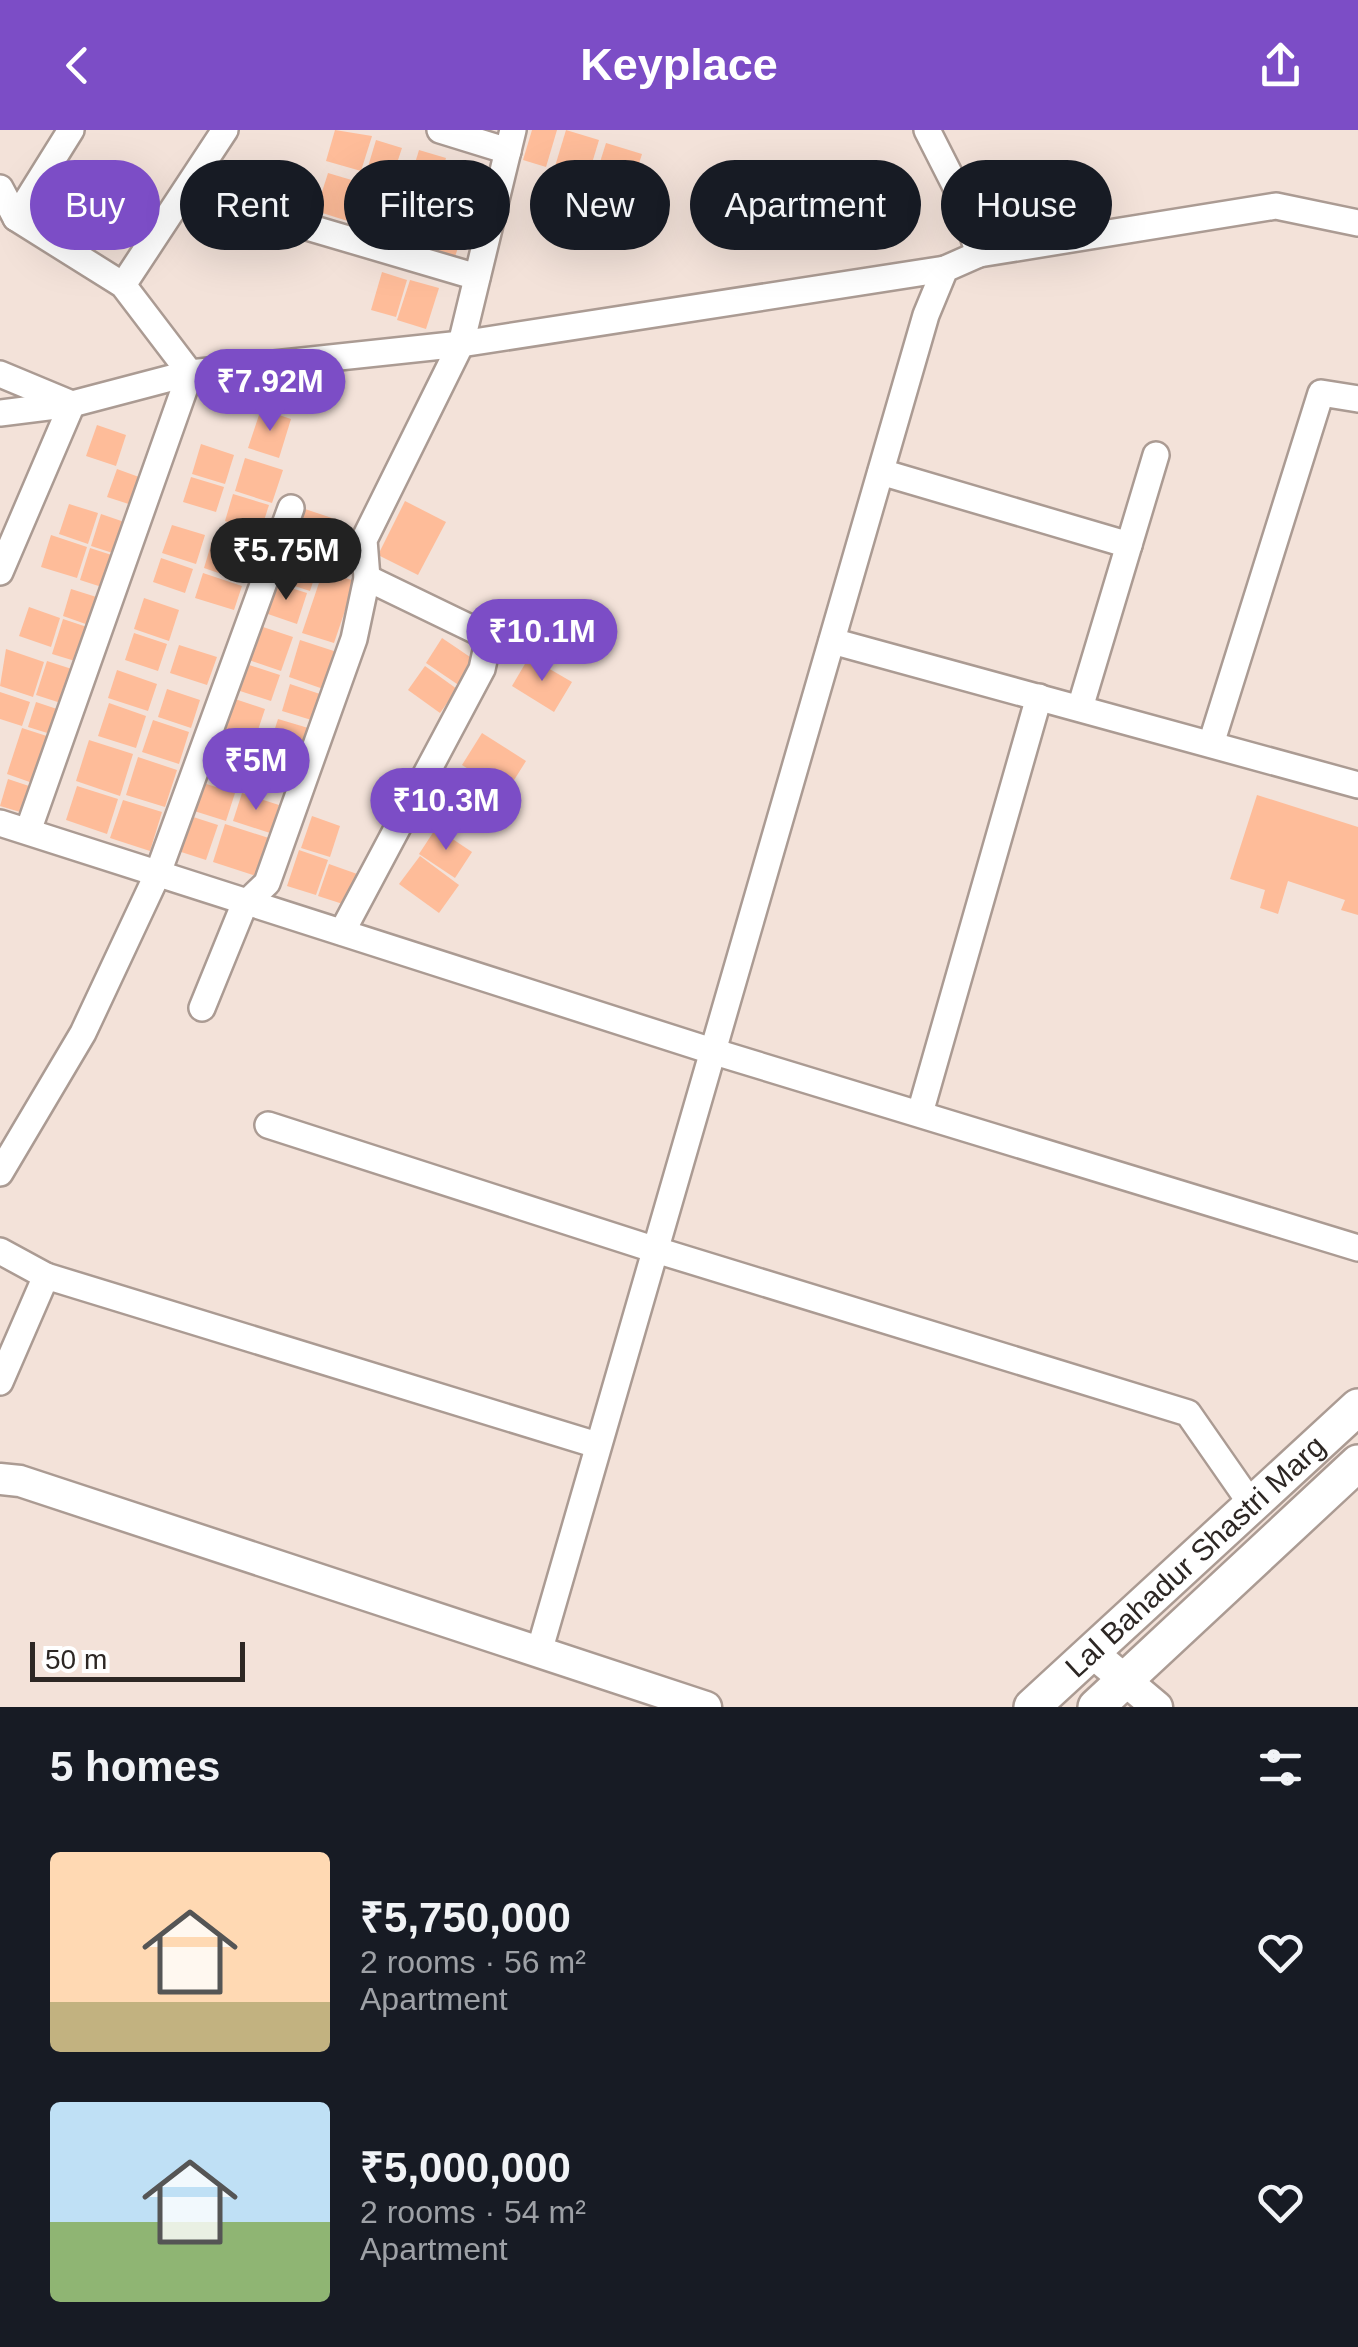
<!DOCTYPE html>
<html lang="en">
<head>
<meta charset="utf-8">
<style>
  body { margin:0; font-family:Helvetica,sans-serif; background:#20242c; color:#f1f3f6; height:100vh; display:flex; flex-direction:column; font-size:38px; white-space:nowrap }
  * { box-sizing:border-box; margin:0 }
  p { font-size:32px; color:#9ea1a6 }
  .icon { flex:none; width:55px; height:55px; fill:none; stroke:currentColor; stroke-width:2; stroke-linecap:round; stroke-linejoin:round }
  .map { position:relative; height:1577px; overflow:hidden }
  .drawer { display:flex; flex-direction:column; background:#171b24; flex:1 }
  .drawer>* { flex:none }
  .top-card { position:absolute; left:30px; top:30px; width:1300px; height:90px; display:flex; gap:20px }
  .scale { position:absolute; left:30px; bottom:25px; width:215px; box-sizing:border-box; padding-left:10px; border:5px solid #2d2724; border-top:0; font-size:28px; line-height:35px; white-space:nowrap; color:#2d2724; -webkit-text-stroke:8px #fff; paint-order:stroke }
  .price { position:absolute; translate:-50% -85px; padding:0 22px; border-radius:35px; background:#7c4dc6; color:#fff; font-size:32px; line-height:65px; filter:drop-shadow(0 2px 5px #0008) }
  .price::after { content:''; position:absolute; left:50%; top:60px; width:30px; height:22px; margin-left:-15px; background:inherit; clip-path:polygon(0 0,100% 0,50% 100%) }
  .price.selected { background:#222; color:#fff }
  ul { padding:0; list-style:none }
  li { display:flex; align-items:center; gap:30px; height:250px; padding:0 50px }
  li span { display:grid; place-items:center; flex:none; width:280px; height:200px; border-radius:10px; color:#555 }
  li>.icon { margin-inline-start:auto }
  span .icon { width:120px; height:120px; fill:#fffc; stroke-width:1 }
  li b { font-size:42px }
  h2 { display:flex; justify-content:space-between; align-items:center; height:120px; padding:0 50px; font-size:42px }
  .pill { padding:0 35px; border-radius:45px; background:#171b24; box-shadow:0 10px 40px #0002; font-size:35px; line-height:90px }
  .pill.selected { background:#7c4dc6; color:#fff }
  header { display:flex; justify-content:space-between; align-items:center; height:130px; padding:0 50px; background:#7c4dc6; color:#fff; font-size:45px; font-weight:600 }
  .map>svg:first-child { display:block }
</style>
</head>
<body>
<header><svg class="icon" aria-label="back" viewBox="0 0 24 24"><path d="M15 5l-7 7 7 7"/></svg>Keyplace<svg class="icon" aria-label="share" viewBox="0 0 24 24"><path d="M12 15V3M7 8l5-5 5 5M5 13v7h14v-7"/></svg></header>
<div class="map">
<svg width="1358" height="1577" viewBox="0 0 1358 1577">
  <rect width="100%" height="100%" fill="#f3e2d9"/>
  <g fill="#febc99">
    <path d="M 335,0 L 372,6 L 361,41 L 326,31 Z"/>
    <path d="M 532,0 L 557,0 L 546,37 L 523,30 Z"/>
    <path d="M 566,0 L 599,10 L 586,53 L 553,43 Z"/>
    <path d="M 376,10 L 402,18 L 392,48 L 367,40 Z"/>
    <path d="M 606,13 L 642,24 L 628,68 L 592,58 Z"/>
    <path d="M 419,20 L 446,28 L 436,61 L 409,53 Z"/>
    <path d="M 447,34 L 478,44 L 468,75 L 438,66 Z"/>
    <path d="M 328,43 L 382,59 L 370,98 L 316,81 Z"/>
    <path d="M 405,69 L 431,77 L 421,111 L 395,103 Z"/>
    <path d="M 434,79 L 467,89 L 455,127 L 422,117 Z"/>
    <path d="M 382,142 L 407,150 L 396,187 L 371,180 Z"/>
    <path d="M 410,150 L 439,158 L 426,199 L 397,190 Z"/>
    <path d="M 261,279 L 291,289 L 279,328 L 248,318 Z"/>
    <path d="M 97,295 L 126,305 L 116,336 L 86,326 Z"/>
    <path d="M 201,314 L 234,325 L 225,354 L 192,344 Z"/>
    <path d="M 245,328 L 283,340 L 272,373 L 235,361 Z"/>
    <path d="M 117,339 L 150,351 L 141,378 L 107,367 Z"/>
    <path d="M 191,347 L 224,357 L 216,382 L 183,372 Z"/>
    <path d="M 233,364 L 269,375 L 260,403 L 225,391 Z"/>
    <path d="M 405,371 L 446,392 L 418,445 L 378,425 Z"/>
    <path d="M 69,374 L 98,383 L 88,414 L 59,404 Z"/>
    <path d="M 302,378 L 335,389 L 326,416 L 293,406 Z"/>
    <path d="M 101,384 L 133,395 L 122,426 L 91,416 Z"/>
    <path d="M 172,395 L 205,405 L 196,434 L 162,423 Z"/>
    <path d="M 51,405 L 87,417 L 77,448 L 41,437 Z"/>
    <path d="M 213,408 L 255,422 L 245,452 L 204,438 Z"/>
    <path d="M 287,417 L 321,428 L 310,461 L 276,450 Z"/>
    <path d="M 90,418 L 121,428 L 111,460 L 80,450 Z"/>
    <path d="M 161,428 L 193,439 L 185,463 L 153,452 Z"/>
    <path d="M 323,441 L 355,451 L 334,513 L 302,503 Z"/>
    <path d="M 203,443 L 242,456 L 234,480 L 195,468 Z"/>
    <path d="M 275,453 L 307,463 L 297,494 L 265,483 Z"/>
    <path d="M 71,459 L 106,470 L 97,498 L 63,486 Z"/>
    <path d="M 144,468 L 179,480 L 169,511 L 134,499 Z"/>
    <path d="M 29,477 L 60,488 L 51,517 L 19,506 Z"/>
    <path d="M 63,489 L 96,500 L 85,534 L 52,524 Z"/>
    <path d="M 254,494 L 293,507 L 281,541 L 243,528 Z"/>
    <path d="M 134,503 L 167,514 L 158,541 L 125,530 Z"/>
    <path d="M 442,508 L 476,531 L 460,556 L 426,533 Z"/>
    <path d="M 300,510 L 340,523 L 329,561 L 289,547 Z"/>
    <path d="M 179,515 L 217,527 L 207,555 L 170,543 Z"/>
    <path d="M 6,519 L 44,532 L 33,567 L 0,556 Z"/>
    <path d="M 529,527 L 572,552 L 554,582 L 512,556 Z"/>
    <path d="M 47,531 L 78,541 L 67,575 L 36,565 Z"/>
    <path d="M 243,533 L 280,545 L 271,571 L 234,559 Z"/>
    <path d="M 425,536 L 457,559 L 440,583 L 408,560 Z"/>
    <path d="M 117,540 L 157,554 L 148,581 L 108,568 Z"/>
    <path d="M 290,554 L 326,566 L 318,592 L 282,581 Z"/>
    <path d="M 167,559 L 200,570 L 191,598 L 158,587 Z"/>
    <path d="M 0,562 L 30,572 L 22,596 L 0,589 Z"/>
    <path d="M 232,568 L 265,579 L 253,615 L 220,605 Z"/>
    <path d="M 36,572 L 66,582 L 57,606 L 28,597 Z"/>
    <path d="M 109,573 L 146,586 L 136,618 L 98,606 Z"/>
    <path d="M 278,589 L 315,600 L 304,635 L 267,623 Z"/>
    <path d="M 153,590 L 189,602 L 179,634 L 142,622 Z"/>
    <path d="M 22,598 L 56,609 L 41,656 L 7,644 Z"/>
    <path d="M 482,603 L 526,631 L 506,663 L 462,635 Z"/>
    <path d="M 89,610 L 133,624 L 120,666 L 76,651 Z"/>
    <path d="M 262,624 L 298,635 L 288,663 L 253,651 Z"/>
    <path d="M 138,627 L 177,640 L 165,677 L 126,665 Z"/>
    <path d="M 460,639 L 503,666 L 487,690 L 445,663 Z"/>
    <path d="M 8,649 L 38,659 L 30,685 L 0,676 Z"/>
    <path d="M 200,652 L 235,663 L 226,691 L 191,680 Z"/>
    <path d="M 77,656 L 118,669 L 107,704 L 66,690 Z"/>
    <path d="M 242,663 L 279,675 L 270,703 L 233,691 Z"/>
    <path d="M 1257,665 L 1358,697 L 1358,785 L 1341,780 L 1345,770 L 1288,751 L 1278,784 L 1260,778 L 1265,760 L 1230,749 Z"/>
    <path d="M 123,670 L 162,682 L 150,721 L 110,708 Z"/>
    <path d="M 187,685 L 218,695 L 206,730 L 175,720 Z"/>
    <path d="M 312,686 L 340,696 L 330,727 L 301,718 Z"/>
    <path d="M 225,694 L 275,710 L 262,748 L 213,732 Z"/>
    <path d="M 436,698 L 472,722 L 455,748 L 419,724 Z"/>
    <path d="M 299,720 L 328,730 L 316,765 L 287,756 Z"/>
    <path d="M 420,726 L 459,755 L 439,783 L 399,754 Z"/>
    <path d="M 329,734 L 360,745 L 349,776 L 318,766 Z"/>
  </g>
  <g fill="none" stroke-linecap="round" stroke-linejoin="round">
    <defs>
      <g id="minor">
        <path d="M 440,0 L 508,21"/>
        <path d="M 927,0 L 959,63 L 979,124"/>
        <path d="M 0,58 L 16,88 L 123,155 L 190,243 L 28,701"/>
        <path d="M 16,88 L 71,0"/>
        <path d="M 297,94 L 477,147"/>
        <path d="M 123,155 L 225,0"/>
        <path d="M 0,244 L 72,274 L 0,442"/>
        <path d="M 0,283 L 72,274 L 190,243 L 461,214 L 945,139"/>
        <path d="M 881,342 L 1129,415"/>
        <path d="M 832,511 L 1358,655"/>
        <path d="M 1080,578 L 1156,325"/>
        <path d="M 1211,614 L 1321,263 L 1358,269"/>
        <path d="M 0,693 L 715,922 L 1358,1118"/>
        <path d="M 342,802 L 482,539 L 489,507 L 367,448"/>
        <path d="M 202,878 L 244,775 L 267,753 L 354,509 L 367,448 L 364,410 L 461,214 L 513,0"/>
        <path d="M 920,983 L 1039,567"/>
        <path d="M 268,995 L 656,1120 L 1188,1283 L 1252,1375"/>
        <path d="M 0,1043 L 83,903 L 158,743 L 291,378"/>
        <path d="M 0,1121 L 46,1146"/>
        <path d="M 0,1252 L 46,1146 L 597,1315"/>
        <path d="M 539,1522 L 926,185 L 945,139 L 979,124 L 1276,76 L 1358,93"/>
      </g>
      <g id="tertiary">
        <path d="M 0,1349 L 20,1351 L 706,1577"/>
        <path d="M 1094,1524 L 1157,1577"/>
      </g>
      <g id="secondary">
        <path id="s1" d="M 1032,1577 L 1358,1277"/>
        <path d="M 1096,1577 L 1358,1333"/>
      </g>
    </defs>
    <use href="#minor" stroke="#ab9b93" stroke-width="30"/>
    <use href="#tertiary" stroke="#ab9b93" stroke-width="35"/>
    <use href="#secondary" stroke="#ab9b93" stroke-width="40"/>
    <use href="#minor" stroke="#fff" stroke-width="25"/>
    <use href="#tertiary" stroke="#fff" stroke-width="30"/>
    <use href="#secondary" stroke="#fff" stroke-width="35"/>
  </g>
  <g text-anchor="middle" stroke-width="8" stroke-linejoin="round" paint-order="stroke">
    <g font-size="30" fill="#2d2724" stroke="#fff">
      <text dy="10" stroke="none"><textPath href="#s1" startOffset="222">Lal Bahadur Shastri Marg</textPath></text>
    </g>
  </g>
</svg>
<div class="scale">50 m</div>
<b class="price" style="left:270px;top:304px">₹7.92M</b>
<b class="price selected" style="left:286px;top:473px">₹5.75M</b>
<b class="price" style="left:542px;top:554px">₹10.1M</b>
<b class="price" style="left:256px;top:683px">₹5M</b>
<b class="price" style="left:446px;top:723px">₹10.3M</b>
<div class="top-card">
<a class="pill selected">Buy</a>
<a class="pill">Rent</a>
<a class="pill">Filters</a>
<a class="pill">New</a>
<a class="pill">Apartment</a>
<a class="pill">House</a>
</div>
</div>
<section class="drawer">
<h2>5 homes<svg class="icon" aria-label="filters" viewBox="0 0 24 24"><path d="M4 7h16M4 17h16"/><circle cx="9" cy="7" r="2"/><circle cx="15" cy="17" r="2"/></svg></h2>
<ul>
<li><span style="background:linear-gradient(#ffd9b3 75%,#c2b280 0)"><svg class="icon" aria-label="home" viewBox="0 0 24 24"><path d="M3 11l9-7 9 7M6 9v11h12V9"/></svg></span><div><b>₹5,750,000</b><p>2 rooms · 56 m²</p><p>Apartment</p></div><svg class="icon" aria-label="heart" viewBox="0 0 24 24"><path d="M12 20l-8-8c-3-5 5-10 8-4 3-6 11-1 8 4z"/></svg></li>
<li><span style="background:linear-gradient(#bfe0f5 60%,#8fb573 0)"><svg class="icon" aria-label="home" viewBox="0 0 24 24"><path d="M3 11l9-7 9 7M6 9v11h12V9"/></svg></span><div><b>₹5,000,000</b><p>2 rooms · 54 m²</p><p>Apartment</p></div><svg class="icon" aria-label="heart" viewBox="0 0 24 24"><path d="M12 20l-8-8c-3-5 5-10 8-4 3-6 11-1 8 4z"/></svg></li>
</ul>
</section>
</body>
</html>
